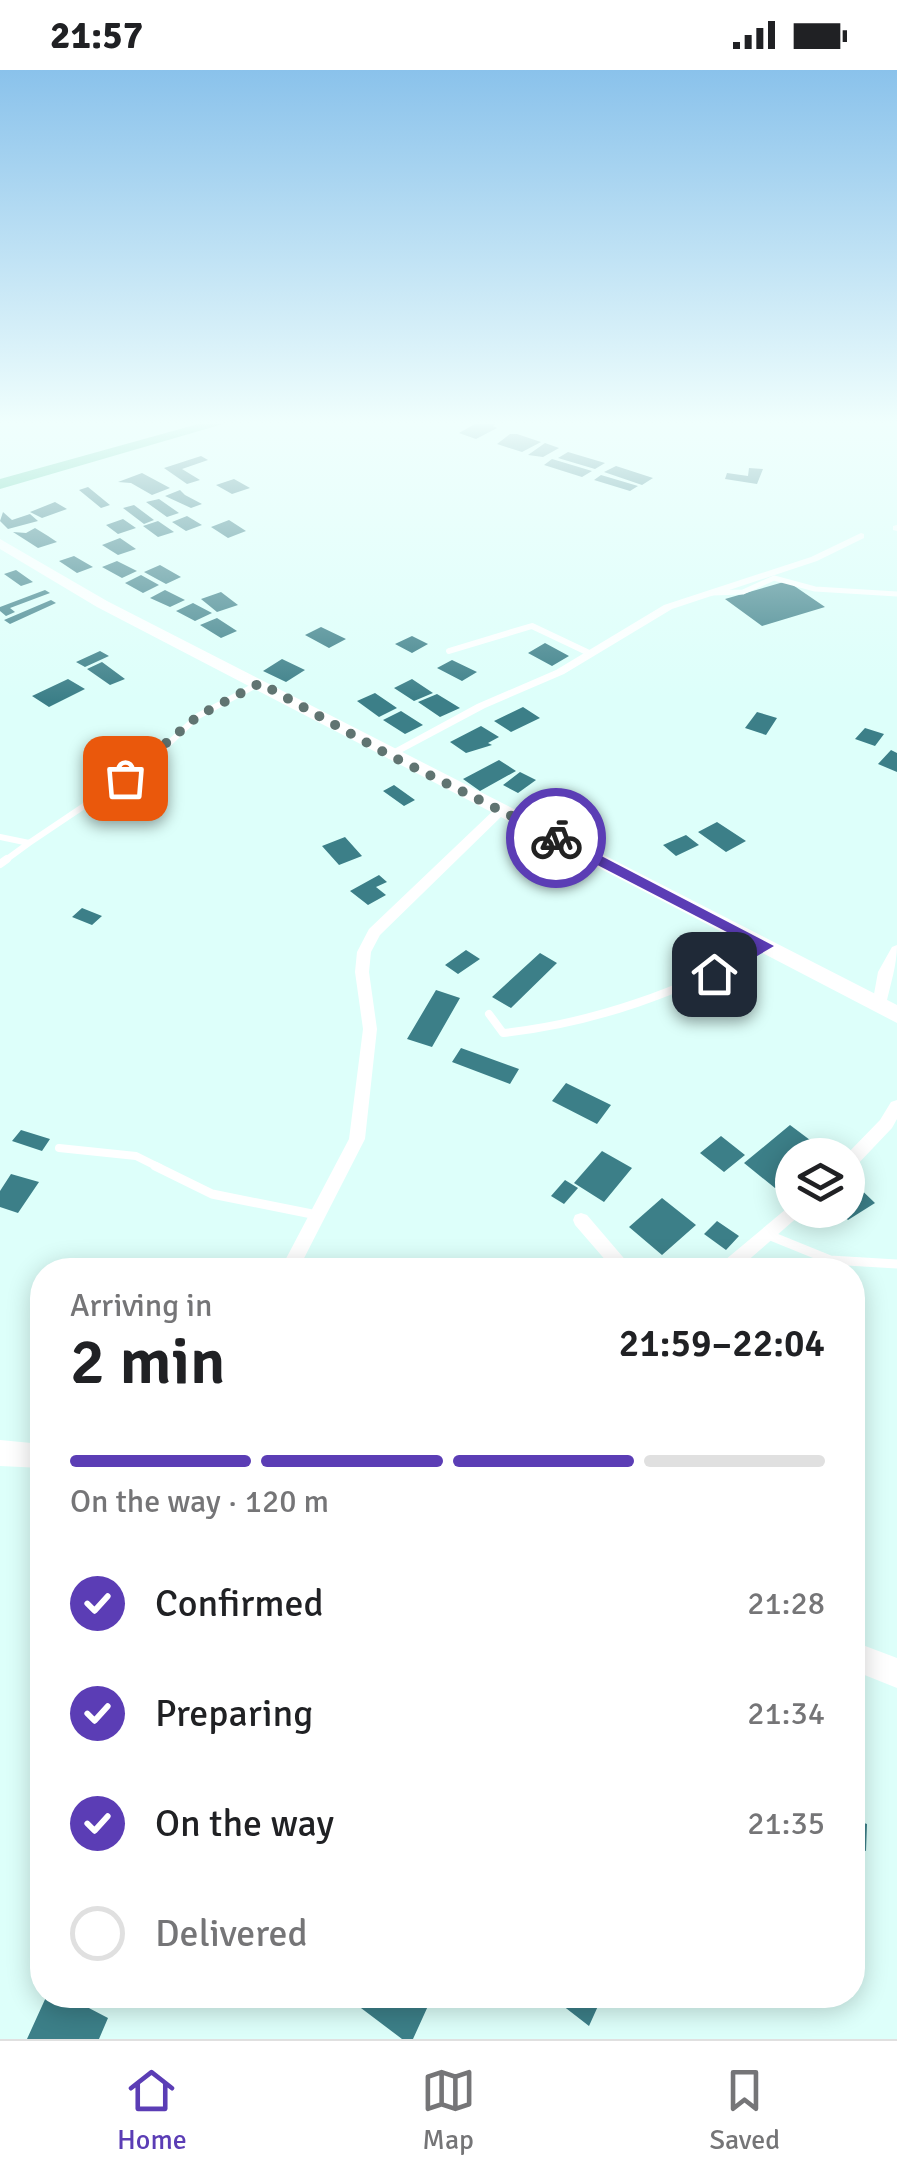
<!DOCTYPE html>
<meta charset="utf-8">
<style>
body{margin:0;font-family:Signika,sans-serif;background:#f6f6f6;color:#202124;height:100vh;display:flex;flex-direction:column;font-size:38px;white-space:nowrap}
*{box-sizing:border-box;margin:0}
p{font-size:32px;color:#757577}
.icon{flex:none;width:55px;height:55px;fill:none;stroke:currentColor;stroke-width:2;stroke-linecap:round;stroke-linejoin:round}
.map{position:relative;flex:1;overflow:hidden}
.sheet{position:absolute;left:30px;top:1188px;width:835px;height:750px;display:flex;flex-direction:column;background:#fff;border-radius:40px;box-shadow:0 5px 25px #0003}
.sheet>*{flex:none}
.controls{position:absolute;left:775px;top:1068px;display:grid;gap:20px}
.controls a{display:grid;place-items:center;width:90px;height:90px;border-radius:50%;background:#fff;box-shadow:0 5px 25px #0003;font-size:50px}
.pin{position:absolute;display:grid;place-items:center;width:85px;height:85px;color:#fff;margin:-42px;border-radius:20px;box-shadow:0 5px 15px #0006}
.courier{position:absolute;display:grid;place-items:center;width:100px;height:100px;margin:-50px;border:8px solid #5b3db5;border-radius:50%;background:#fff;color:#222;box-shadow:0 2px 12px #0007}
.summary em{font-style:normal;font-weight:600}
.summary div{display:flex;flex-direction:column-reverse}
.summary{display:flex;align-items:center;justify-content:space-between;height:170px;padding:0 40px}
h1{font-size:65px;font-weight:600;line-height:75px}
.bar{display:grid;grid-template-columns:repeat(4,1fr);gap:15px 10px;align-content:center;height:120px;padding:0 40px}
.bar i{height:12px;border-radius:8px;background:#e0e0e0}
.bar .current{background:#5b3db5}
.bar p{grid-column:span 4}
ol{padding:0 40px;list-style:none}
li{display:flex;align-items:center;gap:30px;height:110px}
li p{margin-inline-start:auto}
li .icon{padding:10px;border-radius:50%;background:#5b3db5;color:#fff;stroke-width:4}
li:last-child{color:#757577}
li i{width:55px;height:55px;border:5px solid #e0e0e0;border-radius:50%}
.status{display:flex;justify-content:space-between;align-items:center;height:70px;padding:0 50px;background:#fff;direction:ltr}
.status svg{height:28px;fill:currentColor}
.dock{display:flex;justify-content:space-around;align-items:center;height:140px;border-top:2px solid #e0e0e0;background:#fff;font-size:28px;color:#757577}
.dock a{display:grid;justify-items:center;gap:5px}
.dock .current{color:#5b3db5}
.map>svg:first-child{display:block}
</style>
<div class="status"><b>21:57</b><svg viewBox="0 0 49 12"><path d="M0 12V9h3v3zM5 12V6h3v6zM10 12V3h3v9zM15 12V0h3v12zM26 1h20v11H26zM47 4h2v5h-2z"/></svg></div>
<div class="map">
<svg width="897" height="1969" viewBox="0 0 897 1969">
<rect width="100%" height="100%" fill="#ddfffa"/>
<path fill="#3c7f88" d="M475,354H496L493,356L497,358L476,369L459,363Z
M510,364H517L541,372L522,382L497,374Z
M545,373L559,378L543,387L528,385Z
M568,382L605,393L595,399L558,388Z
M201,386L208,390L182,399L200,410L187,414L164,398Z
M552,389L592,401L582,407L544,395Z
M616,396L653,408L642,415L604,402Z
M749,398L763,399L757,414L725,409L727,403L748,406Z
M142,403L170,418L152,425L131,413L118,412Z
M601,405L638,416L630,421L594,410Z
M234,409L250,418L232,424L216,415Z
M88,417L110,435L101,438L79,420Z
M180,420L185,425L202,434L191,438L165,426Z
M159,429L179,443L167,447L146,432Z
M55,432L67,439L42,448L30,442Z
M134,435L154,450L144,454L123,438Z
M3,442L12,450L30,444L38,451L8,459L0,451Z
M187,446L202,455L186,461L172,452Z
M123,449L136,458L118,464L106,455Z
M229,450L246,461L228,468L211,457Z
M158,451L174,462L158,467L143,456Z
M35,458L48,466L57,472L38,478L13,462L26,463Z
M120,468L136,479L118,485L102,475Z
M74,486L93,497L77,503L59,491Z
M117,491L137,501L122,508L102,497Z
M160,495L181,507L166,514L144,502Z
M16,500L33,512L21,516L4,504Z
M141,505L159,515L143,523L125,513Z
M787,511L825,537L762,556L725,529Z
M45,520L50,523L10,538L15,542L6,546L0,541V537Z
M165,520L185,530L170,537L150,528Z
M221,522L238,535L217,542L201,529Z
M51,530L56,533L10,554L4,550Z
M193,533L212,543L195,551L176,541Z
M217,548L237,561L221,568L200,555Z
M321,557L346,569L329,578L305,565Z
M412,566L428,574L412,583L395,574Z
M545,573L569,586L552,596L528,583Z
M100,581L109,586L85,597L76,592Z
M282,589L305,600L286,612L263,601Z
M452,590L477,602L462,611L437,598Z
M102,592L125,609L110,615L87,599Z
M68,609L85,619L49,637L32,626Z
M412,609L433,623L414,631L394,618Z
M375,623L397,638L379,647L357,631Z
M437,624L460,638L440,647L418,632Z
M523,637L540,648L511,662L494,651Z
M401,641L423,655L405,664L383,650Z
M757,642L777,648L766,665L745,658Z
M481,656L499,667L488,673L492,675L466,683L450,672Z
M865,658L884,664L875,676L855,669Z
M891,680L897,683V702L878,694Z
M499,690L516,701L480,721L463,709Z
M520,702L536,710L518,723L503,715Z
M394,715L415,730L404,736L383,721Z
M717,752L746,771L726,782L698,762Z
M686,765L699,775L676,786L663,775Z
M345,767L362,786L339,795L322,776Z
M379,805L387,812L376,817L386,825L368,835L350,821Z
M82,838L102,846L92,855L72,847Z
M466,880L480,889L458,904L445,895Z
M540,883L557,893L511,938L492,927Z
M436,920L460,928L432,977L407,969Z
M461,978L519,999L510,1014L452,992Z
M566,1013L611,1035L597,1054L552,1031Z
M790,1055L822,1079L814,1085H792V1103L775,1118L744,1093Z
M21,1060L50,1069L42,1081L12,1071Z
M721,1066L745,1085L724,1102L700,1083Z
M602,1081L632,1098L604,1132L574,1113Z
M11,1104L39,1112L18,1143L0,1137V1121Z
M848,1107L875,1133L848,1150L837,1140H848Z
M565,1110L578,1118L564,1134L551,1126Z
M662,1128L696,1155L662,1185L629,1157Z
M717,1151L739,1166L726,1180L704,1164Z
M852,1749L867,1754L866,1781L852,1777Z
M47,1925H64L108,1948L99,1969H27Z
M362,1925H433L413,1969H402L357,1935Z
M549,1925H603L589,1956Z"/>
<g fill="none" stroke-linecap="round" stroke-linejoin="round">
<path stroke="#fff" stroke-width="5" d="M712,523L743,522L774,508L815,519L897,524"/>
<path stroke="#fff" stroke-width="6" d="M449,581L532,556L589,583
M0,767L29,773L148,693L198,646L260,613
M3,792L29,773"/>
<path stroke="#fff" stroke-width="8" d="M0,794L7,789
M489,944L503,963C597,953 680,921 763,878
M59,1078L136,1086L160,1098"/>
<path stroke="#fff" stroke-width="9" d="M155,1096L212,1124L317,1145
M766,1164L830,1190L897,1194"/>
<path fill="#fff" fill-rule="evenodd" d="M897,455V461L893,460V456Z
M861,463L864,464V468L817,491L672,539L564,604L485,638L393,687L389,689L383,685L477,634L556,600L664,535L811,487Z
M500,737L504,738V744L380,865L371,882L369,902L377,959L365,1069L298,1200H280L349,1069L363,959L355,902L357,882L369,859L496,738Z
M897,875C897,896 890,915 886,935L884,939H874L872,935L878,902L892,877Z
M897,1030V1049L892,1058L854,1098L848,1099V1085H846L880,1050L891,1032Z
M792,1134V1140H802L800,1145L737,1200H716L719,1195Z
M581,1143L587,1145L634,1200H614L575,1155L573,1150L575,1145Z"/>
<path fill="#fff" fill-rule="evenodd" d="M0,1370L42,1374V1398L0,1396Z
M852,1571L897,1588V1618L852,1600Z"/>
<path fill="#fff" fill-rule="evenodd" d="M0,469L107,531L897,935V953L97,537L0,479Z"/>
<path fill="#60cca8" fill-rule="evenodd" d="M198,354H223L0,419V409Z"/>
</g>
<linearGradient id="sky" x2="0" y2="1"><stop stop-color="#8ac2eb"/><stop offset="0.56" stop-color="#f0fffd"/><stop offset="1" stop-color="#f0fffd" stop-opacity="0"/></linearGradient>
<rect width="897" height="630" fill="url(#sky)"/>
<path fill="#5b3db5" d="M551,765H561L774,876L720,908H709V900L754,876L551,771Z"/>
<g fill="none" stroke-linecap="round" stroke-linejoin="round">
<path stroke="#607471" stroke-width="10" stroke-dasharray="0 18" d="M125,708L198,646L260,613L389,685L556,768"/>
</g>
</svg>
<div class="controls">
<a><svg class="icon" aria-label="layers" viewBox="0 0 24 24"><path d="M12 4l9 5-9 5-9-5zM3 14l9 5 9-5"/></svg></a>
</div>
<div class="pin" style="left:125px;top:708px;background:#ea580c"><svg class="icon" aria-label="bag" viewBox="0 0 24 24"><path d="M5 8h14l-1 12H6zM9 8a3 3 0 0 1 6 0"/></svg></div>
<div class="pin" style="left:714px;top:904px;background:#1f2937"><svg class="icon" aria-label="home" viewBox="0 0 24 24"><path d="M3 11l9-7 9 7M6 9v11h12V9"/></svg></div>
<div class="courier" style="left:556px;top:768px"><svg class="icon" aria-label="bike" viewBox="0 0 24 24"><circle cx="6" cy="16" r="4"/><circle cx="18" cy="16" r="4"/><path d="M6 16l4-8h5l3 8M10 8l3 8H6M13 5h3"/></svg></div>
<section class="sheet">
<div class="summary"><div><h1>2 min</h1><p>Arriving in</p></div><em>21:59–22:04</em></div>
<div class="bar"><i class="current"></i><i class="current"></i><i class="current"></i><i></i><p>On the way · 120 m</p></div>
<ol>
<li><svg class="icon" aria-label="check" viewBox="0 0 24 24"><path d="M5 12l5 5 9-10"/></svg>Confirmed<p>21:28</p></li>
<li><svg class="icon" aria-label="check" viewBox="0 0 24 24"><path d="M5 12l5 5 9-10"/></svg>Preparing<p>21:34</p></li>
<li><svg class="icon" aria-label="check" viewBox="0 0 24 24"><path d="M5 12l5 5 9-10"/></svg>On the way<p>21:35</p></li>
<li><i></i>Delivered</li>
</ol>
</section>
</div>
<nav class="dock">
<a class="current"><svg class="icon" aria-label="home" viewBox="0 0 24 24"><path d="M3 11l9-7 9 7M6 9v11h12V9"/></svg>Home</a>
<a><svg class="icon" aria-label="map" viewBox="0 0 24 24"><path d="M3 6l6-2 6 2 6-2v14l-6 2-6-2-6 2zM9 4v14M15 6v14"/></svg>Map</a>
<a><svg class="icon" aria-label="saved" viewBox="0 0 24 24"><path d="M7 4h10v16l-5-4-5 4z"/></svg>Saved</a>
</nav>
